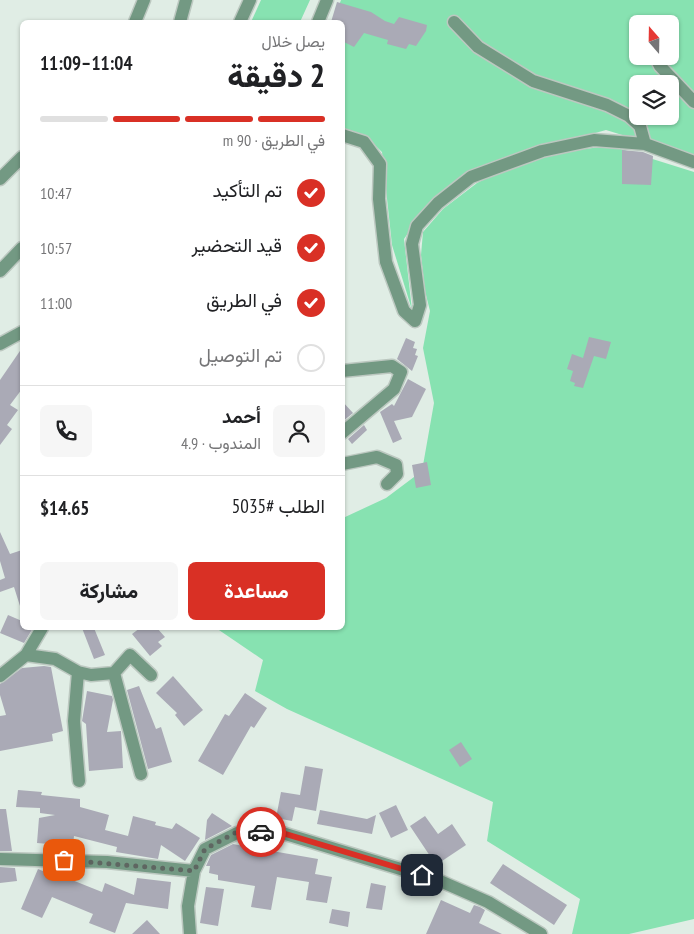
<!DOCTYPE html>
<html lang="ar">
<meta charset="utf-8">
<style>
body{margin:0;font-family:"PT Sans Narrow",Vazirmatn,sans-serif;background:#f6f6f6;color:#202124;direction:rtl;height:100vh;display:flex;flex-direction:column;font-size:19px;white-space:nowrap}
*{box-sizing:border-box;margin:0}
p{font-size:16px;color:#757577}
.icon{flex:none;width:28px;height:28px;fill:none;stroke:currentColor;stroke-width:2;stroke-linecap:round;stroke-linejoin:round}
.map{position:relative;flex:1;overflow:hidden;direction:ltr}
.sheet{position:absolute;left:20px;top:20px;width:325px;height:610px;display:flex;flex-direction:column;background:#fff;border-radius:8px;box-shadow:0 1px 4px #0004;direction:rtl}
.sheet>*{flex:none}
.needle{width:32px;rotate:340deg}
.tools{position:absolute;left:629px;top:15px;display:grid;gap:10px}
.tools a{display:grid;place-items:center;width:50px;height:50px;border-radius:8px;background:#fff;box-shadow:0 1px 4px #0004;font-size:25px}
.pin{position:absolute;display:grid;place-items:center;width:42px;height:42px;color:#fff;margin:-21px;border-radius:10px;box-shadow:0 2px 8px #0006}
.courier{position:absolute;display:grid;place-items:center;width:50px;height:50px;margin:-25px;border:4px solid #d93025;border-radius:50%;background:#fff;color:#222;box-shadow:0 1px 6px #0007}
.headline em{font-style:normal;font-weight:800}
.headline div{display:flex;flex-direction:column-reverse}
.headline{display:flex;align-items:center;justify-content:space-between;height:85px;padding:0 20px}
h1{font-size:32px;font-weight:800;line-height:38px}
.bar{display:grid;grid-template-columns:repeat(4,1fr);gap:8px 5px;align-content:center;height:60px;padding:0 20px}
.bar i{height:6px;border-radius:4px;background:#e0e0e0}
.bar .active{background:#d93025}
.bar p{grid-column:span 4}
.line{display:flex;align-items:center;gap:12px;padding:0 20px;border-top:1px solid #e0e0e0}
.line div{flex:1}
.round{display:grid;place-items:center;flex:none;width:52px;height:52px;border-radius:8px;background:#f6f6f6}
ol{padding:0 20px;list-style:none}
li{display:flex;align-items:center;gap:15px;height:55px}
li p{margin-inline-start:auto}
li .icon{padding:5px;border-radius:50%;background:#d93025;color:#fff;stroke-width:4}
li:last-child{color:#757577}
li i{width:28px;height:28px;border:2px solid #e0e0e0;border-radius:50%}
.cta{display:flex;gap:10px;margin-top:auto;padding:10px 20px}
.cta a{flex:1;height:58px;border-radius:8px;background:#d93025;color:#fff;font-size:20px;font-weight:800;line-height:58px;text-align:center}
.cta a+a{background:#f6f6f6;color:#202124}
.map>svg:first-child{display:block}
</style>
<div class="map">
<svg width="694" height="934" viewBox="0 0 694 934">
<rect width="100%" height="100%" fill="#e0ede5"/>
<path fill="#87e2b1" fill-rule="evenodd" d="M261,0H310L300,22H251Z
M341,0H694V157L606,130L508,157L461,177L427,205L404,239L412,310L392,245L382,152L364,135L343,130L342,22H333ZM638,24H670V56H638ZM638,84H670V116H638Z
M611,146L694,172V919L629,934H572L580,899L487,841L493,802L287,709L255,691L263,660L216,628H342L343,518L386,498L422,471L434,403L423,348L430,311L425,291L421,255L423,232L443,209L477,183L504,169L556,152Z"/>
<path fill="#aaaab6" d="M337,2L371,12L385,21L394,24L399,17L427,25L426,31L416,46L409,44L406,49L387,44L388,40L364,33L354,47L342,41V22H331Z
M622,150L643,152L653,156L651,185L622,184Z
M589,337L611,342L606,359L594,356L583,388L574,386L575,383L570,381L573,371L567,369L572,354L583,358Z
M406,338L415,342L413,348L417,349L415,355L418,356L412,371L397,359Z
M22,348V389L10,405L18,410L7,425L12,429L0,445V380Z
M408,379L426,389L412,417L394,421L402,439L393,443L380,412L392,404L394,406Z
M342,401L353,413L342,422Z
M364,425L367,430L352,444L348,439Z
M427,462L431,485L416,488L412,465Z
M0,532L10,554L22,550V605L20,606L14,587L0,592V580L5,578L0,561Z
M8,615L22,621V628H33L24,643L0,633Z
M82,628H94L105,655L94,659Z
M140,628H157L165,637L158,642L162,646L150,656L132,634Z
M44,666L51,667L63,731L52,734L53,741L0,751V716L6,715L0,695V684L22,668Z
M173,676L203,710L184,726L175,715L177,713L156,693Z
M139,686L156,729L161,727L172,762L148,769L127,690Z
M87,691L112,696L113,700L107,732L121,731L123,768L89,771L86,724L82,721Z
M245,693L267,708L254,728L251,726L223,775L198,761L225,714L229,716Z
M461,742L472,759L460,767L449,750Z
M305,766L323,769L316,811L295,807L292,821L276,818L281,792L300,795Z
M18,790L42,792L41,795L80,799V807L109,815L105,830L128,836L133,816L156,822L155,825L172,829L176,823L200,838L185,861L161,845L158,859L116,852L117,847L74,836L73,846L37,843L39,818L55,815L40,813V808L16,807Z
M396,805L408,830L391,838L379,813Z
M0,809H6L12,851H0Z
M320,810L367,819L376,815L372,834L317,824Z
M212,813L232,826L205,840L207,820Z
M425,816L438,834L452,824L466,845L436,865L410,826Z
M233,844L259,849V845L273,847L272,851L318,859L315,874L332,877L327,903L306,900L309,882L277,877L271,910L251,907L255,886L218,880V875L209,873L210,866H206L211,855Z
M503,864L567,905L554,925L490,883Z
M0,867L15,868L17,881L0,883Z
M38,869L66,881L67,878L102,892L105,883L134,895L137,878L171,882L168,909L126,903L115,933L89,923L93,914L52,897L42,918L21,909Z
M371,883L386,886L382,910L366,908Z
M206,887L224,889L218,926L200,923Z
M441,900L470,913L474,905L480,907L485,910L479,923L502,934H426Z
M332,909L350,912L348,927L329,923Z
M147,920L160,934H132Z"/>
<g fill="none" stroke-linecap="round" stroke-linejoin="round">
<g stroke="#bcc8c0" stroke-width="15">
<path id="minor" d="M135,22L144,0
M180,22L186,0
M240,22L250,0
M318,22L327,0
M454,22L478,47L533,81L607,105L629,116L640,126L645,144
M655,56L660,66L694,102
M342,135L364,142L380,164L379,199L386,262L404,311L415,321L420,305L412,244L417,226L438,203L471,177L542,151L594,140L645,144L694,162
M0,179L22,157
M0,271L22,248
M0,344L22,332
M342,371L392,366L401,372L394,389L342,433
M342,464L377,457L396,465L397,474L387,484
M26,655L55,659L78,672L91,675L114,673L130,655L151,675
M78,672L74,721L79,781
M114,673L141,774
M0,676L26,655L42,628
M0,859L107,862L194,871
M190,934L188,906L194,871L205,849L237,833L279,832L440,881L488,902L541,934"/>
</g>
<use href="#minor" stroke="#739983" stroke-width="12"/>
</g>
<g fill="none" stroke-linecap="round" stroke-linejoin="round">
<path stroke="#5e6661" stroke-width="5" stroke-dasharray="0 9" d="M64,860L194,871L205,849L237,832H261"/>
<path stroke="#d93025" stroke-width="6" d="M261,832H279L422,875"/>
</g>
</svg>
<div class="tools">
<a><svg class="needle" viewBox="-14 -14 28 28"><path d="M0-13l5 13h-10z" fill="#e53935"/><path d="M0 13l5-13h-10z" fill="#757577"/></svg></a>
<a><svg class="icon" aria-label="layers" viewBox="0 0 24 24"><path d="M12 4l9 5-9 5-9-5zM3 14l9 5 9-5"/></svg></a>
</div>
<div class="pin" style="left:64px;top:860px;background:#ea580c"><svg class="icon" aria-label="bag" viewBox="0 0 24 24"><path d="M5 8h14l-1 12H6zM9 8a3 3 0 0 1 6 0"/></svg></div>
<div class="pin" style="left:422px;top:875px;background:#1f2937"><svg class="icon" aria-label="home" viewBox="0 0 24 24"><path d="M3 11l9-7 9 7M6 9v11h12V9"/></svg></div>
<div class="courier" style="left:261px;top:832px"><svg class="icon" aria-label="car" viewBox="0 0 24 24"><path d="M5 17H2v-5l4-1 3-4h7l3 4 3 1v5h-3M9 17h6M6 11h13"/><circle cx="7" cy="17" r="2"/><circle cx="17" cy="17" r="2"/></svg></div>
<section class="sheet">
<div class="headline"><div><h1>2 دقيقة</h1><p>يصل خلال</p></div><em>11:04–11:09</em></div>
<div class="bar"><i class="active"></i><i class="active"></i><i class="active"></i><i></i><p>في الطريق · 90 m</p></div>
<ol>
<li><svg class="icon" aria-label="check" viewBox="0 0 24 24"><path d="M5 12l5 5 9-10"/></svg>تم التأكيد<p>10:47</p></li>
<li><svg class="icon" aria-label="check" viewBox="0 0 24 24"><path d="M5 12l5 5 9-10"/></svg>قيد التحضير<p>10:57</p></li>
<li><svg class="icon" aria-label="check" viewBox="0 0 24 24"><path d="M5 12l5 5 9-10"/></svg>في الطريق<p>11:00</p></li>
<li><i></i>تم التوصيل</li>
</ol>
<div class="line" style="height:90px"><a class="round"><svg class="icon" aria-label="person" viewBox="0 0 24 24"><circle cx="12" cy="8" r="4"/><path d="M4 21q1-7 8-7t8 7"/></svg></a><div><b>أحمد</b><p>المندوب · 4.9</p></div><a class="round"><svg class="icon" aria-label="phone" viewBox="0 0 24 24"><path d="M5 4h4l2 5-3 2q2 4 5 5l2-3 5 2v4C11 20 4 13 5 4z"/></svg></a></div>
<div class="line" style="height:65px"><div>الطلب #5035</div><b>$14.65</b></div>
<div class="cta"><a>مساعدة</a><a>مشاركة</a></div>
</section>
</div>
